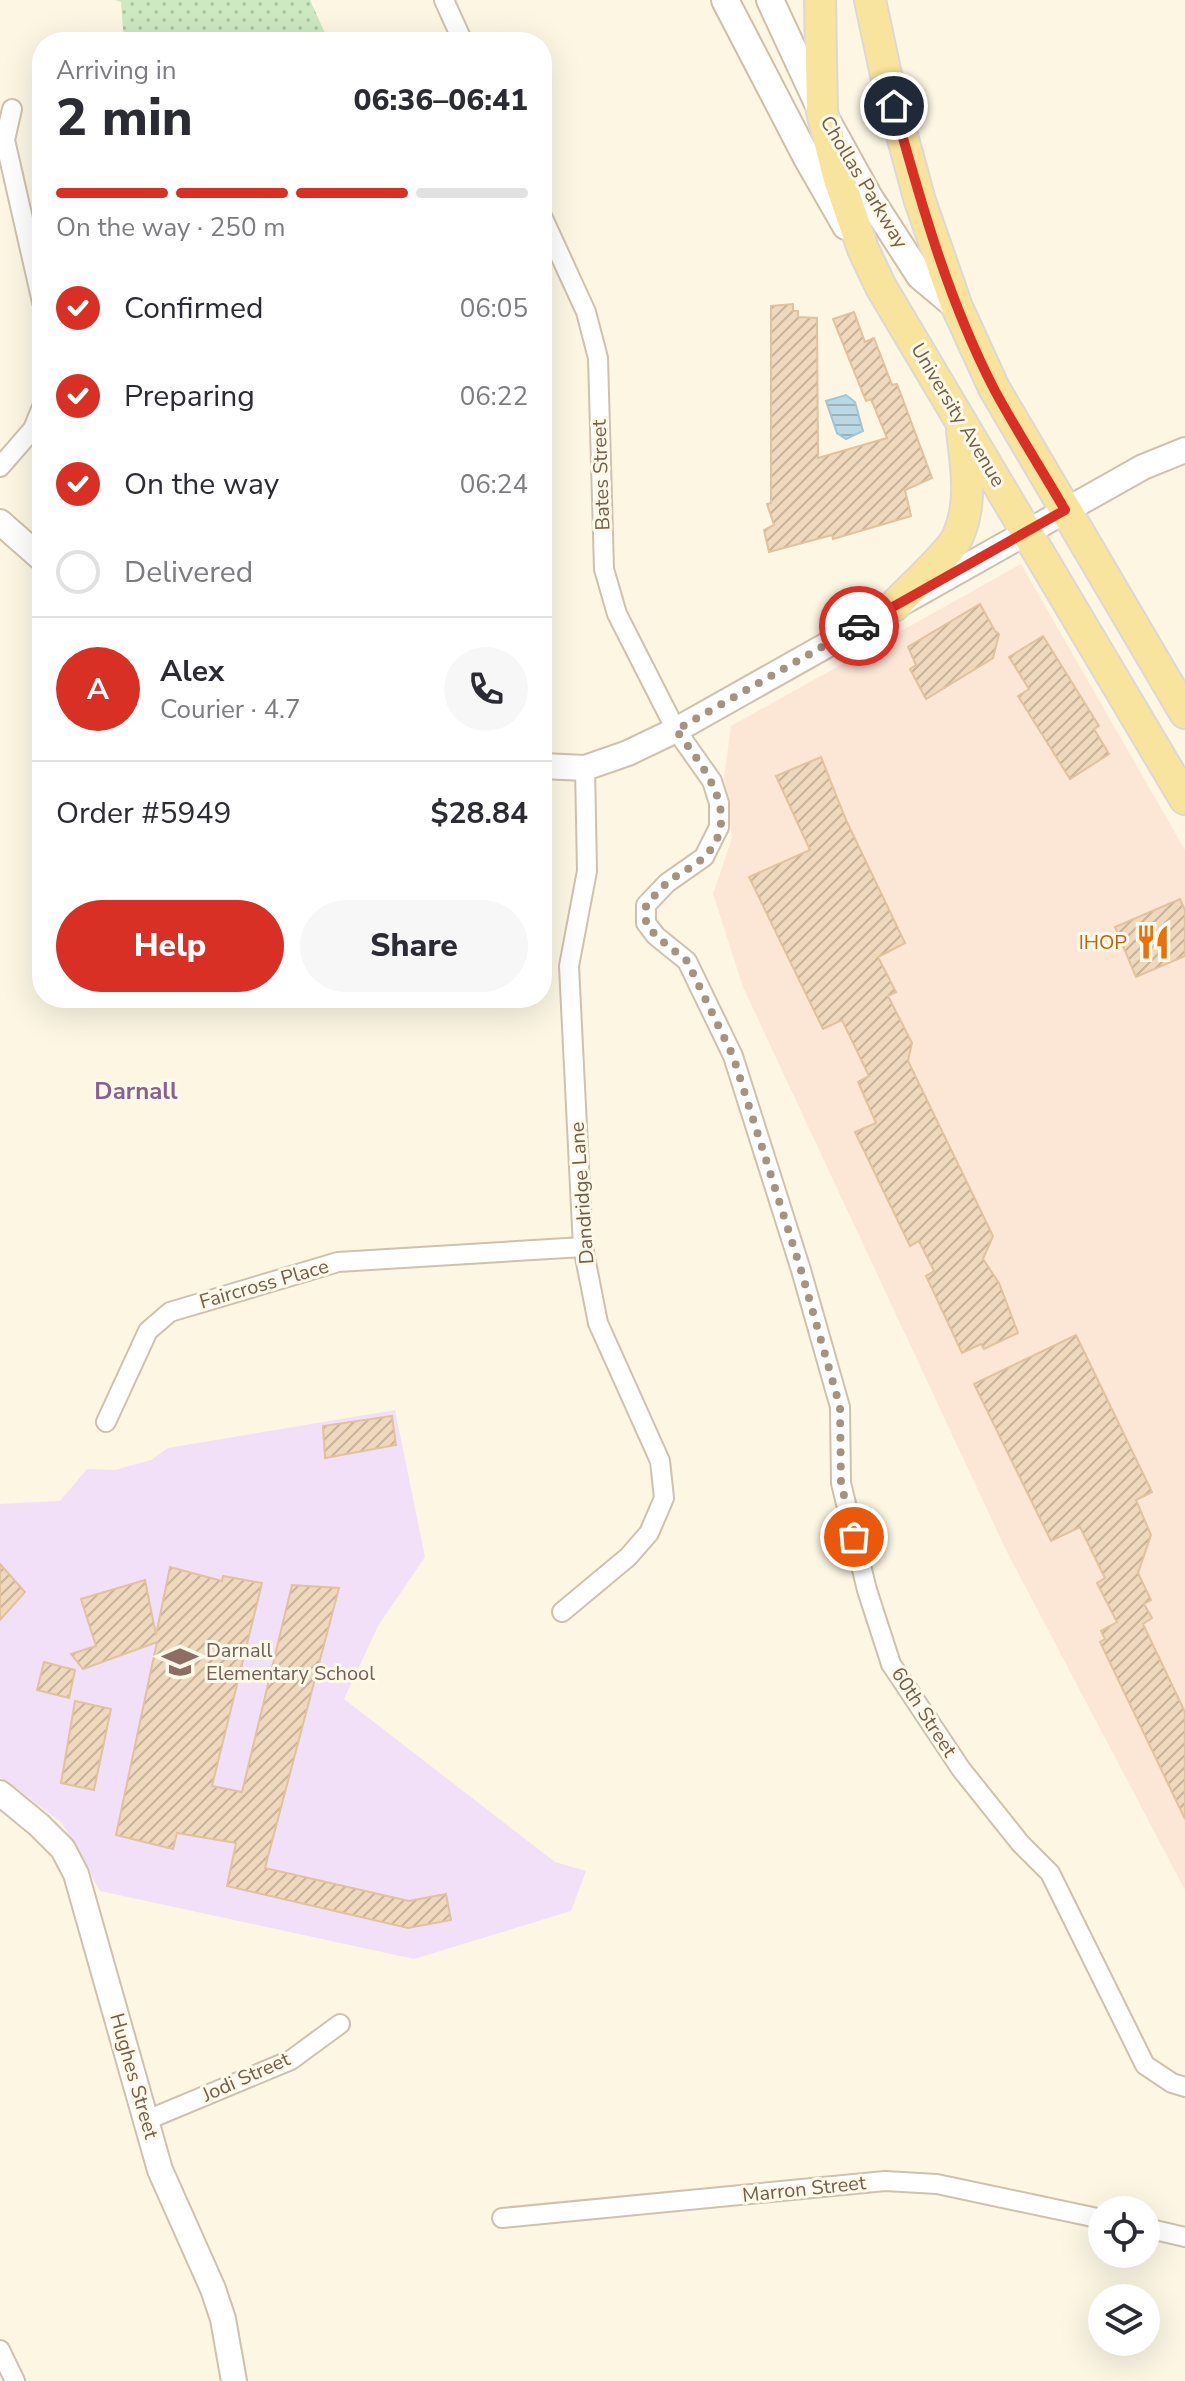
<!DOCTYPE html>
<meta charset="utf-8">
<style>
body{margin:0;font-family:"Nunito Sans",sans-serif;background:#f7f7f7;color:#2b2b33;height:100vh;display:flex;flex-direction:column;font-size:30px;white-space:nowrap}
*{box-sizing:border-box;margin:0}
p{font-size:26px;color:#7c7c81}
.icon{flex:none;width:44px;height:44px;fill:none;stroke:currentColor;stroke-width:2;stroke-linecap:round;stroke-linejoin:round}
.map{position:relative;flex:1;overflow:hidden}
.sheet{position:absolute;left:32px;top:32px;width:520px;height:976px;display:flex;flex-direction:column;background:#fff;border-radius:32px;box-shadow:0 8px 32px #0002}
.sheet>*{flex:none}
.buttons{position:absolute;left:1088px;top:2196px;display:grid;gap:16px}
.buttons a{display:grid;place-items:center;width:72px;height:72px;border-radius:50%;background:#fff;box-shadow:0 8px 32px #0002;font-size:40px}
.pin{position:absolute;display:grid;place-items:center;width:68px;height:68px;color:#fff;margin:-34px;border:4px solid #fff;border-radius:50%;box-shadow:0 2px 8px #0007}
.courier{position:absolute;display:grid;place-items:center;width:80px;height:80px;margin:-40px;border:6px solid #d93025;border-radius:50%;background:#fff;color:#222;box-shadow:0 2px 10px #0007}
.overview em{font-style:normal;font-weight:800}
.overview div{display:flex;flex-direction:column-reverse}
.overview{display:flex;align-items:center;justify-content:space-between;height:136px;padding:0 24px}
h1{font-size:52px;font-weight:800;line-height:60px}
.bar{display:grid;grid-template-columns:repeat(4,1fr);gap:12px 8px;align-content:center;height:96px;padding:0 24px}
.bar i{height:10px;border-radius:6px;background:#e1e1e2}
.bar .current{background:#d93025}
.bar p{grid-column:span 4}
.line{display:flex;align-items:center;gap:20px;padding:0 24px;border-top:2px solid #e1e1e2}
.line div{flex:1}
.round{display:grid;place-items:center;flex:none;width:84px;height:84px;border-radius:42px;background:#f7f7f7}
ol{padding:0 24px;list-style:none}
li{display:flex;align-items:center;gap:24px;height:88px}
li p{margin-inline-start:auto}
li .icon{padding:8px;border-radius:50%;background:#d93025;color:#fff;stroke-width:4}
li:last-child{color:#7c7c81}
li i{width:44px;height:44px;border:4px solid #e1e1e2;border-radius:50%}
.button{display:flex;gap:16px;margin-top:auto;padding:16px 24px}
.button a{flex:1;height:92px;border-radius:48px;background:#d93025;color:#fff;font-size:32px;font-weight:800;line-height:92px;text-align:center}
.button a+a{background:#f7f7f7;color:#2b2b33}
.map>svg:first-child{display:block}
</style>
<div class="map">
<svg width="1185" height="2381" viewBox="0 0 1185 2381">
<defs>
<pattern id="grass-dots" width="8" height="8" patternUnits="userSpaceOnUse" patternTransform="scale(2)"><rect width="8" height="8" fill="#cce9c2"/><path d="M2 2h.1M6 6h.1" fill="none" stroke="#aac0a0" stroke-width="1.8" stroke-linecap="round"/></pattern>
<pattern id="water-rules" width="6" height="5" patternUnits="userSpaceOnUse" patternTransform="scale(2)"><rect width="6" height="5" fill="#b9d8e4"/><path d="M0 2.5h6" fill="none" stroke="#9bb2bb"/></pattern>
<pattern id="building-hatch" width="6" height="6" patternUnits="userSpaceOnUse" patternTransform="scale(2)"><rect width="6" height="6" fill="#f0d8bc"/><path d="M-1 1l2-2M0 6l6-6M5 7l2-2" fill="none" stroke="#c7b29b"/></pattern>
</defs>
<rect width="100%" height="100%" fill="#fcf6e3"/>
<path fill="#fce7d7" d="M1021,564L1185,850V1890L1006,1550L743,987L713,894L732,838L724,778L731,726Z"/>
<path fill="#f2e0f8" d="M395,1410L425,1557L378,1626L344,1699L555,1862L586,1871L571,1911L414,1959L100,1891L62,1823L0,1777V1504L60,1501L87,1469L115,1470L151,1460L168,1448Z"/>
<path fill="url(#grass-dots)" d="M115,0H310L329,42H124L121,2Z"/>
<path fill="url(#water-rules)" stroke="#9fc6d6" stroke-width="2" d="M846,395L855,402L863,431L846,439L837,433L826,401Z"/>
<path fill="url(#building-hatch)" stroke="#e2c19d" stroke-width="2" d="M793,304V311H798V317L817,318L818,458L887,438L871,399L866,401L833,319L854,312L865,342L874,338L892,385L897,384L932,478L905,490L911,516L833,539L832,535L769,552L764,530L774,525L767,504L771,503V306Z
M980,604L995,631L999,634L993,658L926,699L910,669L916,665L908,647Z
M1043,636L1099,726L1094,729L1109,754L1070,779L1018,696L1029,689L1009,657Z
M821,757L846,820L905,943L878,957L896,992L888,996L912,1043L908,1061L993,1236L983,1259L999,1283L1018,1333L984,1349L981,1344L962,1353L926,1276L934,1271L919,1241L910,1246L855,1132L876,1123L858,1082L869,1076L842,1020L823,1029L749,877L810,850L776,776Z
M1180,899L1185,910V956L1136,977L1115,927Z
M1076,1335L1152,1492L1136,1500L1151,1535L1138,1573L1151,1600L1144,1604L1152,1618L1143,1624L1185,1712V1819L1100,1642L1105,1639L1101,1631L1117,1622L1097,1583L1105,1578L1080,1527L1051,1541L974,1384Z
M392,1416L396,1445L325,1458L323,1426Z
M0,1564L25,1592L0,1620Z
M170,1567L222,1581L223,1576L262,1583L212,1786L242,1792L292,1585L339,1588L265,1868L409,1901L446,1894L451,1920L408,1928L227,1886L236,1843L177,1833L173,1849L116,1835L157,1642L83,1669L71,1654L96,1646L81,1599L145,1580L156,1635Z
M44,1662L75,1670L69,1698L37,1690Z
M75,1701L111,1709L94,1790L61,1783Z"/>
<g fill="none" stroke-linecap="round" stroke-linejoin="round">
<g stroke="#cfc1ad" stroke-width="22">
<path id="minor" d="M444,0L463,42
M12,109L5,140L42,302
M542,216L586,312L598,358L604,569L617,614L676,730L712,781L719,803V827L704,857L667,883L646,905V923L656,936L687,961L733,1056L801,1270L840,1407L841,1483L867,1590L891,1664L961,1769L1020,1843L1050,1873L1145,2065L1172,2083L1185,2087
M0,467L33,429L42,407
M106,1422L148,1331L170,1312L338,1262L583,1247
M562,1612L628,1557L649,1533L664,1498L660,1461L598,1323L583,1247L569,966L587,871L585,768
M147,2120L291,2060L340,2024
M502,2218L885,2181L937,2184L1102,2219
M1146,2228L1185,2237
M0,2350L15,2381"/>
</g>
<g stroke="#cfc1ad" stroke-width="28">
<path id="tertiary" d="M0,522L42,559
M542,766L585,768L628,753L676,730L1143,467L1185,450
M0,1793L39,1825L63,1849L76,1874L160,2170L213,2289L223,2319L234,2381"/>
</g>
<g stroke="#d0bfa8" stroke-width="30">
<path id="secondary" d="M725,0L807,158L846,226
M770,0L822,112L869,197L920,276L957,307"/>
</g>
<g stroke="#ddd8d4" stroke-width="34">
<path id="primary" d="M820,0L822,112L839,179L863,249L881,287L1185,799
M870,0L888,84L920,201L957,307L994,388L1185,713
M894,606C908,591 951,552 958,536C973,502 966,466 962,431"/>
</g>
<use href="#minor" stroke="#fff" stroke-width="18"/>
<use href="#tertiary" stroke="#fff" stroke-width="24"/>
<use href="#secondary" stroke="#fff" stroke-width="26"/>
<use href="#primary" stroke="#f9e49d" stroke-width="30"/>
</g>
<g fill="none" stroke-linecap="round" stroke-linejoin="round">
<path stroke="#a39380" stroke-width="8" stroke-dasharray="0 14.4" d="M854,1537L841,1483L840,1407L801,1270L733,1056L687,961L656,936L646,923V905C653,898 660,889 668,882C679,873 694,867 704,857C746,816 701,764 676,730L859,626"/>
<path stroke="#d93025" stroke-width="10" d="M859,626L1065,510C1042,470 1016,430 994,389C948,300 921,203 894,106"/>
</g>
<defs>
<g id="restaurant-bare" transform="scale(2.76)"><path d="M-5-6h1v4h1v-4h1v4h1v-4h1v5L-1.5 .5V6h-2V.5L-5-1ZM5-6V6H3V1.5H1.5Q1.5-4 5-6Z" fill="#e8710a" stroke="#fff9e9" stroke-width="2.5" paint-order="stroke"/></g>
<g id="school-bare" transform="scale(2.76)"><path d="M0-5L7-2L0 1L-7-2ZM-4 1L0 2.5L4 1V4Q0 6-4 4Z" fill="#8d6e63" stroke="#fff9e9" stroke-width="2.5" paint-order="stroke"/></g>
</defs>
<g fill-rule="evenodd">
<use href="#restaurant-bare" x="1153" y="942"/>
<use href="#school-bare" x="180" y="1662"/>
</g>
<g text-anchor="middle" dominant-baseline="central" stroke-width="6" stroke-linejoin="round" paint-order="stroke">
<g font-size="20" fill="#735e4a" stroke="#fff9e9">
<text transform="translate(864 182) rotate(59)">Chollas Parkway</text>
<text transform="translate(958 415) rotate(59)">University Avenue</text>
<text transform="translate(601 475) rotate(-92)">Bates Street</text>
<text transform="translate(582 1193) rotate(-94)">Dandridge Lane</text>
<text transform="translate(264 1284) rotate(-16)">Faircross Place</text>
<text transform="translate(924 1712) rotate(57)">60th Street</text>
<text transform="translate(134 2076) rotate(74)">Hughes Street</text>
<text transform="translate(246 2077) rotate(-24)">Jodi Street</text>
<text transform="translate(804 2189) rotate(-6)">Marron Street</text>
</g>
<g font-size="20" fill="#c56008" stroke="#fff9e9" text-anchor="end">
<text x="1127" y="942">IHOP</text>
</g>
<g font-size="20" fill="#785e54" stroke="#fff9e9" text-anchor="start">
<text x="206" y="1650">Darnall<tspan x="206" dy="23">Elementary School</tspan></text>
</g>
<g font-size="24" font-weight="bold" fill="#87628f" stroke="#fff9e9">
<text x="136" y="1091">Darnall</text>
</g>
</g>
</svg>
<div class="buttons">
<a><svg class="icon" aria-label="locate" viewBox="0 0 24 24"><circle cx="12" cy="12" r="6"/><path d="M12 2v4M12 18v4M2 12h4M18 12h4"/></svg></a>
<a><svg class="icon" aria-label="layers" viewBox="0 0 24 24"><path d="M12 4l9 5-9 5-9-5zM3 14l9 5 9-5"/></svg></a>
</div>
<div class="pin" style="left:854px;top:1537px;background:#ea580c"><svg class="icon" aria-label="bag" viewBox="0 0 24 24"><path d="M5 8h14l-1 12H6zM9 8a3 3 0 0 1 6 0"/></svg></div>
<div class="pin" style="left:894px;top:106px;background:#1f2937"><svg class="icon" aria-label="home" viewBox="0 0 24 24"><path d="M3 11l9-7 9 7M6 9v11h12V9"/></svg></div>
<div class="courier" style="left:859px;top:626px"><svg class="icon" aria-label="car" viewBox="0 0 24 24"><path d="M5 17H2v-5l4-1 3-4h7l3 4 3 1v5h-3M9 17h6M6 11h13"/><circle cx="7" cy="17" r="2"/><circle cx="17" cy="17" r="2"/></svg></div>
<section class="sheet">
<div class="overview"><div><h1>2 min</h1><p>Arriving in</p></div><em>06:36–06:41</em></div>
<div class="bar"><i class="current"></i><i class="current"></i><i class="current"></i><i></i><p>On the way · 250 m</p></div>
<ol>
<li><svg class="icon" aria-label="check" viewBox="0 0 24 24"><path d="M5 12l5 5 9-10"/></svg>Confirmed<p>06:05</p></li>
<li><svg class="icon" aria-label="check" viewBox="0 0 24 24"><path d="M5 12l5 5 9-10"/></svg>Preparing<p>06:22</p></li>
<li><svg class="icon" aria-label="check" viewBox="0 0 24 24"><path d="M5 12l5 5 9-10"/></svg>On the way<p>06:24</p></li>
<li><i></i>Delivered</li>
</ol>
<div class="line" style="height:144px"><b class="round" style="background:#d93025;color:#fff">A</b><div><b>Alex</b><p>Courier · 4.7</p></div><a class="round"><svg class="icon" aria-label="phone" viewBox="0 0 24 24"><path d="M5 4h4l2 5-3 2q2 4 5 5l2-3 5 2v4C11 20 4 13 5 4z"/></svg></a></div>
<div class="line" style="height:104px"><div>Order #5949</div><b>$28.84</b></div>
<div class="button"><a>Help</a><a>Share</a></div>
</section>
</div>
